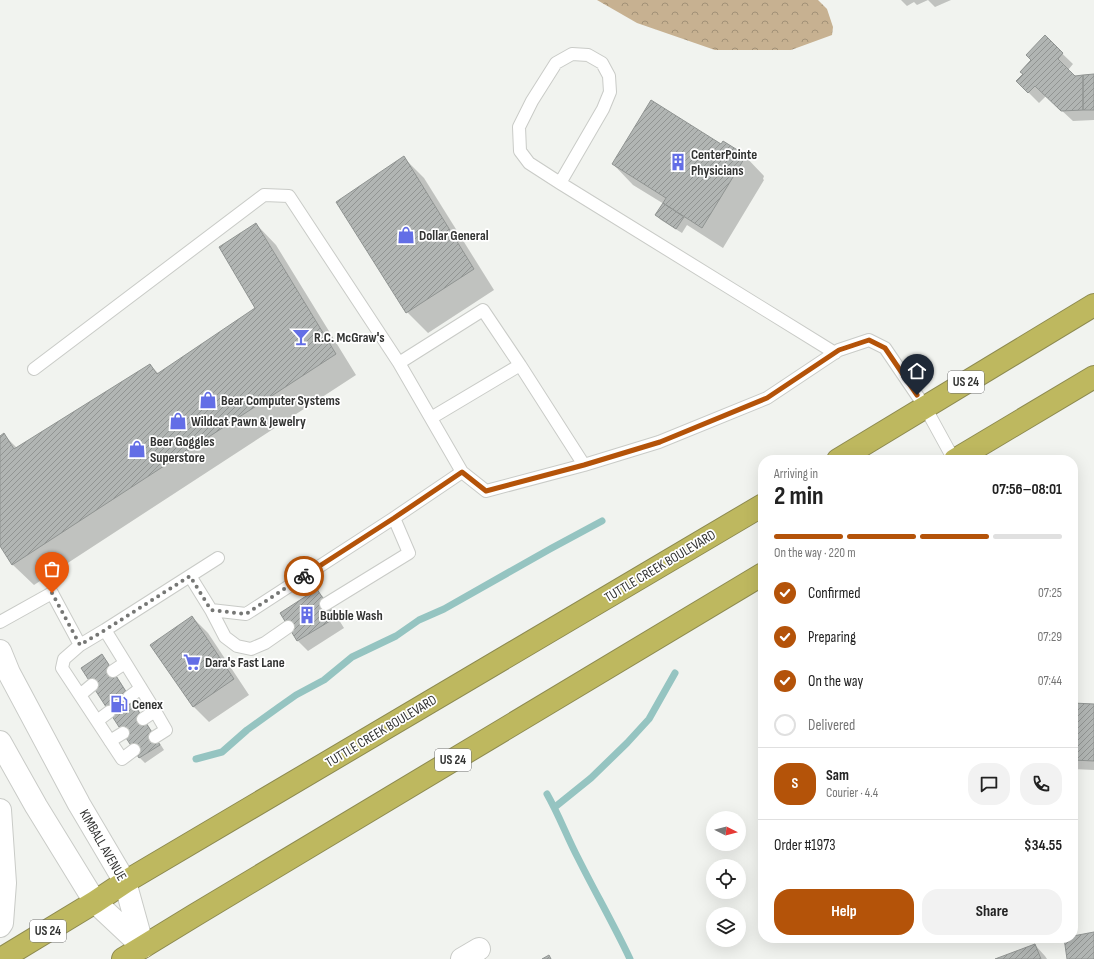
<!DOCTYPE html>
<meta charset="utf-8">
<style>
body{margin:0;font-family:"Sofia Sans Condensed",sans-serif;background:#f2f2f2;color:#222;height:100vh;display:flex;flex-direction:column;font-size:15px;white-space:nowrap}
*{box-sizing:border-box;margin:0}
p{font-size:13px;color:#767676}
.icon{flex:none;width:22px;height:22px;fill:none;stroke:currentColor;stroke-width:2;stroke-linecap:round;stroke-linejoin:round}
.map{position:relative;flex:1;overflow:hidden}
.panel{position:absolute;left:758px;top:455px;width:320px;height:488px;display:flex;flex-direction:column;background:#fff;border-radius:16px;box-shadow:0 4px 16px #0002}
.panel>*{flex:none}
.needle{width:26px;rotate:96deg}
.controls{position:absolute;left:706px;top:811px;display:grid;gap:8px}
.controls a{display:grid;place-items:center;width:40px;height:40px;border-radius:50%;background:#fff;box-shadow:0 4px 16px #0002;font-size:20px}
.pin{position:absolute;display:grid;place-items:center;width:34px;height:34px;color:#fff;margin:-41px -17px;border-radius:50% 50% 50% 0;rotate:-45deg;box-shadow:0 0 4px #0007}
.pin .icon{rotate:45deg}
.courier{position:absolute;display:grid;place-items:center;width:40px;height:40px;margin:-20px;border:3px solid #b45309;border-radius:50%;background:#fff;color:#222;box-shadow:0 1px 5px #0007}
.head em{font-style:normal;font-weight:700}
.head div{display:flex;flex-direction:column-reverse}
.head{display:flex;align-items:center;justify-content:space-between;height:68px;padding:0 16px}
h1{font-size:26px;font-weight:700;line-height:30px}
.bar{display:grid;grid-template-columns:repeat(4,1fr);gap:6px 4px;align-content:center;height:48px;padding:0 16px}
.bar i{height:5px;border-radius:3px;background:#e0e0e0}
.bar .on{background:#b45309}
.bar p{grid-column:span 4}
.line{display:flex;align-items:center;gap:10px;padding:0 16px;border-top:1px solid #e0e0e0}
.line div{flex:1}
.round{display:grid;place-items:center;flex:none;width:42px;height:42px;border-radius:16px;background:#f2f2f2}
ol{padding:0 16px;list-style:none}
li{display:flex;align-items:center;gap:12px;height:44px}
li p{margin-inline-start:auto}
li .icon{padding:4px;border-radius:50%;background:#b45309;color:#fff;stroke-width:4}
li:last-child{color:#767676}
li i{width:22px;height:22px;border:2px solid #e0e0e0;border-radius:50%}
.button{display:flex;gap:8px;margin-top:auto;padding:8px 16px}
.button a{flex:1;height:46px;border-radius:16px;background:#b45309;color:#fff;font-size:16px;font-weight:700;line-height:46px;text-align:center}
.button a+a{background:#f2f2f2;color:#222}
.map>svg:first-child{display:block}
</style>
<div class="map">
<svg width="1094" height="959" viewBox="0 0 1094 959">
<defs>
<pattern id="forest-crowns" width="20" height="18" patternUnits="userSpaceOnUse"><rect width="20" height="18" fill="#c7b191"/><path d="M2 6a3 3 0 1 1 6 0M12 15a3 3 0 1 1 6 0" fill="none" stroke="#a29177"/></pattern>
<pattern id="building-hatch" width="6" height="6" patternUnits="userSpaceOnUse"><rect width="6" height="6" fill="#b1b5b3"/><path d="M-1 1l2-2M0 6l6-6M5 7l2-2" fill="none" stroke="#919492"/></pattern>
</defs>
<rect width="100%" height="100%" fill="#f1f3ef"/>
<path fill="url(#forest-crowns)" d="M597,0H818L827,9L833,27L832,35L791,50H715L637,23Z"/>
<path fill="#0003" d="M901,0H951L935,7L928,0L917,5L914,2L907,6Z
M1045,37L1073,64L1068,70L1075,77L1094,76V120L1073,121L1046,96L1039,103L1017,81L1024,74L1033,60Z
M724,142L744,155L764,176L763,179L764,180L723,248L687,225L682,233L661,220L656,215L664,204L633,185L613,164L722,145Z
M404,158L424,178L494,290L428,333L407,312Z
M256,224L276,245L356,375L34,585L13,565L0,545V437L4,435L17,448L150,365L159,374L257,309Z
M317,590L327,601L344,628L308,651L298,641L281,613Z
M192,617L208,633L249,695L209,722L193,706Z
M102,656L107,661L164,750L145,763L140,758L82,668Z
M1073,704L1094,705V770L1073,769Z
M1035,945L1045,956L1047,959H998Z"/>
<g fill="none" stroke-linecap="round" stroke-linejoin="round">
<path stroke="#95c4c1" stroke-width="7" d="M196,759L222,752L247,730L279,707L296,695L324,680L352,657L396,636L419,620L444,609L550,549L602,521
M547,794C559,815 567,837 578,858C595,892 614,925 630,959
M555,807L591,778L627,743L649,719L675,673"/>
</g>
<path fill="url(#building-hatch)" stroke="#909492" d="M1045,35L1063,53L1058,59L1075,76L1083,75V110L1061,111L1035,86L1028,93L1016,81L1023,74L1020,72L1031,60L1026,55Z
M1094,74V110H1083V75Z
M651,100L721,144L723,141L744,154L742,158L744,159L702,228L663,203L666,198L612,164Z
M404,156L474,269L406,313L336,202Z
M663,203L684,217L676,229L655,215Z
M256,223L336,354L12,565L0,546V436L4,433L14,449L150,364L157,374L255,308L219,247Z
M317,589L335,618L297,641L280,613Z
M192,616L234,679L193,707L150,645Z
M102,654L160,745L139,758L81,668Z
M1073,703L1094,704V761L1073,760Z
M1094,932V959H1067L1064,938H1073V936Z
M1035,944L1041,959H995Z
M549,955L551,959H542Z"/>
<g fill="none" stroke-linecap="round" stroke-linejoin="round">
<g stroke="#c9cbc7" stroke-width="14">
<path id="lane" d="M560,183L603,109L610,92L609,76L602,63L588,55L572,54L556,63L532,101L519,127L520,151L529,163L560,183L835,353
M399,363L483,310L520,365
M34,369L264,195L289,196L399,363L462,472L486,491L584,465L659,442L767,398L839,350L869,340L885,348L925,407L954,460
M431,418L520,365L584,465
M190,576L211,610L246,614L394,518L462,472
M326,604L409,553L394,518
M211,610L225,637L237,646L251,649L265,643L288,627
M0,622L52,593L80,645L105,630L218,558
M105,630L155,711L166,730L155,737
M80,645L64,659L62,668L122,759L134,750
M113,671L125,663
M80,695L92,685
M129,697L141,688
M143,719L155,711
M97,721L109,712
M110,741L123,733"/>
</g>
<g stroke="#c9cbc7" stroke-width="24">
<path id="street" d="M462,959L479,949"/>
</g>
<g stroke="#c9cbc7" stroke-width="24">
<path id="secondary" d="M0,651L9,673L79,804L125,882L143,947
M0,742L36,806L95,902L143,947
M0,810L5,883L2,923L0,926"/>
</g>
<g stroke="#8d8a50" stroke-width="24">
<path id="highway" d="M838,460L1094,305
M955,460L1094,377
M1,959L95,902L125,882L763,505
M123,959L195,915L763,574"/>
</g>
<use href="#lane" stroke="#fff" stroke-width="12"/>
<use href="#street" stroke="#fff" stroke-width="22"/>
<use href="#secondary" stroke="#fff" stroke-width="22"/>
<use href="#highway" stroke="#beb85f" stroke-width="22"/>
</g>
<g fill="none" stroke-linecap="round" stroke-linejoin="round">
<path stroke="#767775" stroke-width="4" stroke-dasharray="0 7.2" d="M52,593L80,645L105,630L190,576L211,610L246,614L304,576"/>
<path stroke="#b45309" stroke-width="5" d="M304,576L394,518L462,472L486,491L584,465L660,442L767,398L839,350L869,340L885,348L917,395"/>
</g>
<defs>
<g id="building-bare" transform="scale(1.38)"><path d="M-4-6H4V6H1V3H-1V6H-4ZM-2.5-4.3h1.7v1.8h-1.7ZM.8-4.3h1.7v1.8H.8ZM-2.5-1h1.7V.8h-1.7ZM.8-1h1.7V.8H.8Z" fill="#636ee6" stroke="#fff" stroke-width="2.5" paint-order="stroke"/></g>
<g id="shop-bare" transform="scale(1.38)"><path d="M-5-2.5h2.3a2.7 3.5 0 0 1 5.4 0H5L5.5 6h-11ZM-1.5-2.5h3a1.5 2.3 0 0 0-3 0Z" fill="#636ee6" stroke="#fff" stroke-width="2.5" paint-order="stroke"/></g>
<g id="bar-bare" transform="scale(1.38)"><path d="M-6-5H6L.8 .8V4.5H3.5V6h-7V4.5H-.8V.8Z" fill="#636ee6" stroke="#fff" stroke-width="2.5" paint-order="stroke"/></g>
<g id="supermarket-bare" transform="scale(1.38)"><path d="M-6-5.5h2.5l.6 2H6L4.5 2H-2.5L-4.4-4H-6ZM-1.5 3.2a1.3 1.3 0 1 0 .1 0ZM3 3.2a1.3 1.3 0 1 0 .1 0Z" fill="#636ee6" stroke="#fff" stroke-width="2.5" paint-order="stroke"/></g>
<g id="fuel-bare" transform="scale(1.38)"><path d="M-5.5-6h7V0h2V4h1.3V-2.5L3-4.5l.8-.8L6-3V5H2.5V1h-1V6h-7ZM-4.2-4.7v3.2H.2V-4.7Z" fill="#636ee6" stroke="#fff" stroke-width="2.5" paint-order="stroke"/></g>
</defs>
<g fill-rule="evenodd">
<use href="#building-bare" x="678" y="162"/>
<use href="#shop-bare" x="406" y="235"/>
<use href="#bar-bare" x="301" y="337"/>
<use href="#shop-bare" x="208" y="400"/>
<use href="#shop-bare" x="178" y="421"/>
<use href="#shop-bare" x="137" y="449"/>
<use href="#building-bare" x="307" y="615"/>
<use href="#supermarket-bare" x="192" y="662"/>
<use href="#fuel-bare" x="119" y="704"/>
</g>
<g text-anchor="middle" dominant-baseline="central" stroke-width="3.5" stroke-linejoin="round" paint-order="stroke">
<g fill="#fff" stroke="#707170" stroke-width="1">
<rect x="948" y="371" width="36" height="22" rx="3"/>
<rect x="435" y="749" width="36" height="22" rx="3"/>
<rect x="30" y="920" width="36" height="22" rx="3"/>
</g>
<g font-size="13" font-weight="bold" fill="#333433">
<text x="966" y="382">US 24</text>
<text x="453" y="760">US 24</text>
<text x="48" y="931">US 24</text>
</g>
<g font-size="14" font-weight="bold" fill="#333433" stroke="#fff" text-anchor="start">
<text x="691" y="154">CenterPointe<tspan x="691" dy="16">Physicians</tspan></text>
<text x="419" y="235">Dollar General</text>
<text x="314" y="337">R.C. McGraw's</text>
<text x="221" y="400">Bear Computer Systems</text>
<text x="191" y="421">Wildcat Pawn &amp; Jewelry</text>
<text x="150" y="441">Beer Goggles<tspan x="150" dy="16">Superstore</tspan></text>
<text x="320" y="615">Bubble Wash</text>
<text x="205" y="662">Dara's Fast Lane</text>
<text x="132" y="704">Cenex</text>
</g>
<g font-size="14" fill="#333433" stroke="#fff">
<text transform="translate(660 566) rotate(-31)">TUTTLE CREEK BOULEVARD</text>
<text transform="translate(381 731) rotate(-31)">TUTTLE CREEK BOULEVARD</text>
<text transform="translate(103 845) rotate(60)">KIMBALL AVENUE</text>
</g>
</g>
</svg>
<div class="controls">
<a><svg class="needle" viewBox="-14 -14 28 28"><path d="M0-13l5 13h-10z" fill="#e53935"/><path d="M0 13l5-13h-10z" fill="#767676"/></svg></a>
<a><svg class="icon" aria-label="locate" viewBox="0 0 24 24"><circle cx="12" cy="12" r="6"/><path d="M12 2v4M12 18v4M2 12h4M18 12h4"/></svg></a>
<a><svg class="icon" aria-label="layers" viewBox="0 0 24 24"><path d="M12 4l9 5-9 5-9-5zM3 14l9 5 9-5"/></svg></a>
</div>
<div class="pin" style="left:52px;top:593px;background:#ea580c"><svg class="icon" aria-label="bag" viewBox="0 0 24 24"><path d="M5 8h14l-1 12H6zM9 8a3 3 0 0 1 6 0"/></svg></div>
<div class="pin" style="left:917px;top:395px;background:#1f2937"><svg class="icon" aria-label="home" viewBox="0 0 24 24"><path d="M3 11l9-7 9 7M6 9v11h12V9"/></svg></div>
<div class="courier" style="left:304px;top:576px"><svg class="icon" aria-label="bike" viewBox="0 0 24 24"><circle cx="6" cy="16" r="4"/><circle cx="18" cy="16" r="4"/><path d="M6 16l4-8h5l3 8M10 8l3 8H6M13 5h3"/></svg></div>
<section class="panel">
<div class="head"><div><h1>2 min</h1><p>Arriving in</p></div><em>07:56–08:01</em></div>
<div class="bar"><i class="on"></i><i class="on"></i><i class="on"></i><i></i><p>On the way · 220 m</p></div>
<ol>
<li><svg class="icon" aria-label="check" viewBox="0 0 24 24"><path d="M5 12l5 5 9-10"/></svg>Confirmed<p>07:25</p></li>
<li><svg class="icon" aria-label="check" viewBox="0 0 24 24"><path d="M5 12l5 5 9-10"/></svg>Preparing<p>07:29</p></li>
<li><svg class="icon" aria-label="check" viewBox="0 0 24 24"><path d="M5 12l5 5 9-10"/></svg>On the way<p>07:44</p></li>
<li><i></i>Delivered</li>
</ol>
<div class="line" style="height:72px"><b class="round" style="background:#b45309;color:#fff">S</b><div><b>Sam</b><p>Courier · 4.4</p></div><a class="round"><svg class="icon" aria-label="chat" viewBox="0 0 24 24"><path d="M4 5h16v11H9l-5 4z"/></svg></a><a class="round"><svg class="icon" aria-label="phone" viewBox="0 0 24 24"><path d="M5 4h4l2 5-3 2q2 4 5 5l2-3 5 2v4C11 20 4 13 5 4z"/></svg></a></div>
<div class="line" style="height:52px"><div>Order #1973</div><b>$34.55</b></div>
<div class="button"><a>Help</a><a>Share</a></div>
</section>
</div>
